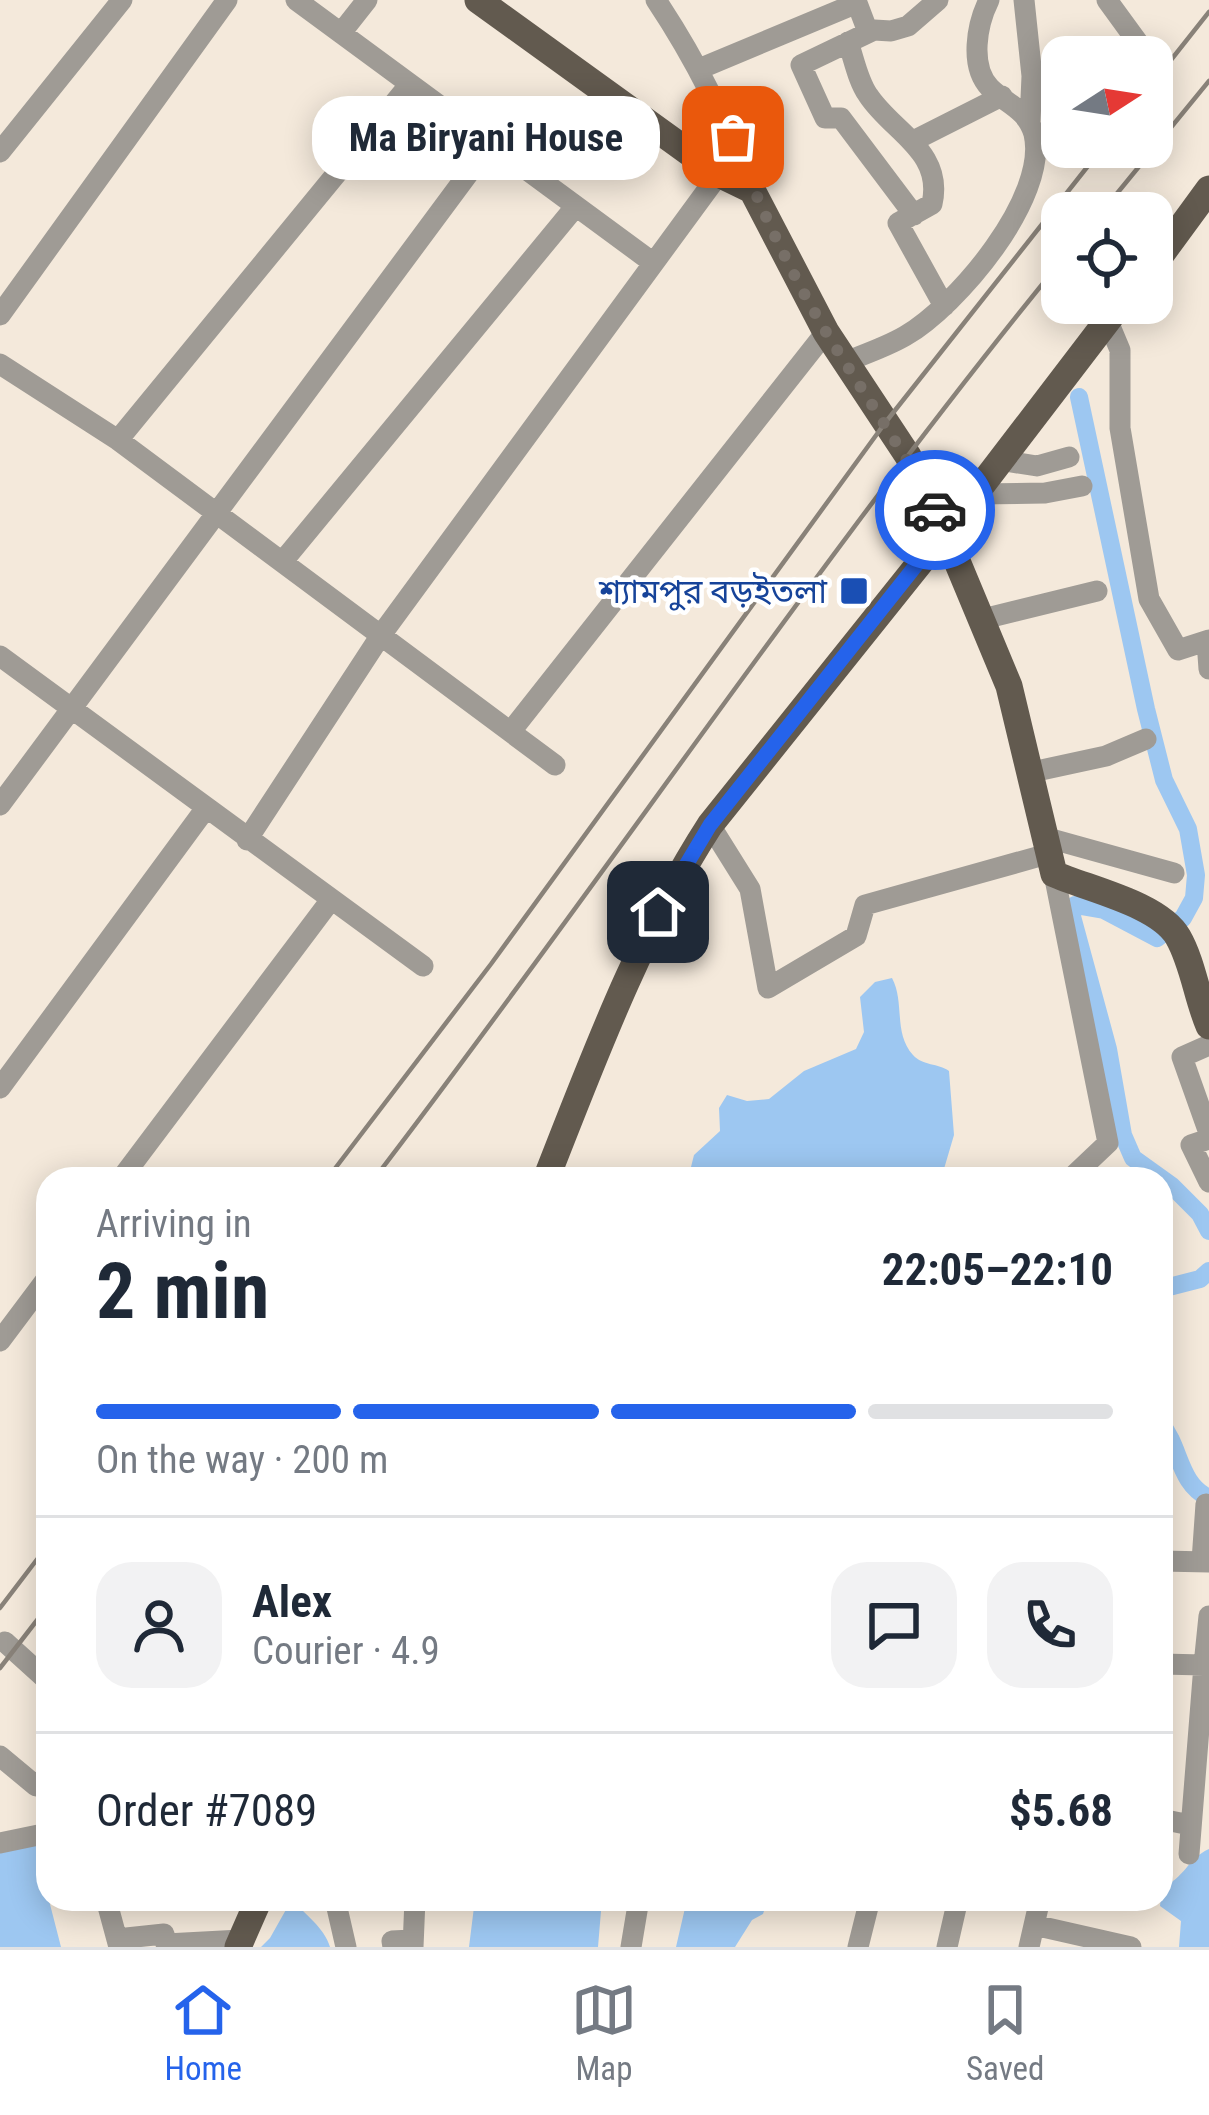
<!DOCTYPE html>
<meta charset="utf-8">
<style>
body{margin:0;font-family:"Roboto Condensed","Noto Sans Bengali",sans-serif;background:#f2f2f3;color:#1f2937;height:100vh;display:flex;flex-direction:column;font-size:45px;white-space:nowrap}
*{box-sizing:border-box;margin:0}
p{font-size:39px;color:#747a83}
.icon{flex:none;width:66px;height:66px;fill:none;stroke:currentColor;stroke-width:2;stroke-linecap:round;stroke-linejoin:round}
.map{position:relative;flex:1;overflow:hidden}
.details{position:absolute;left:36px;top:1167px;width:1137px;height:744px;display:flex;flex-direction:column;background:#fff;border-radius:36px;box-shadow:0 6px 30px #0003}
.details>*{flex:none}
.needle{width:78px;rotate:78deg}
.fabs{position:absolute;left:1041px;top:36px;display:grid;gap:24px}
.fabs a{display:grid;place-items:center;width:132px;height:132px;border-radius:24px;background:#fff;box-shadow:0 6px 30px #0003;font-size:60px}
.pin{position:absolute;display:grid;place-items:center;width:102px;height:102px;color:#fff;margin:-51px;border-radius:24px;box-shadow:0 6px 18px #0006}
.courier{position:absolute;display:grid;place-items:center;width:120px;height:120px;margin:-60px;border:9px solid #2563eb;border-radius:50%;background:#fff;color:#222;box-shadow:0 3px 15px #0007}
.bubble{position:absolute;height:84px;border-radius:36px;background:#fff;box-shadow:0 6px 30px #0003;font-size:39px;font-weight:700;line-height:84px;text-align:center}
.summary em{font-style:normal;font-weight:700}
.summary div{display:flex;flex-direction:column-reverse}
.summary{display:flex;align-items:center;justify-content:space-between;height:204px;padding:0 60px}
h1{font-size:78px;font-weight:700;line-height:90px}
.bar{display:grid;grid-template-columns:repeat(4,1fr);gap:18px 12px;align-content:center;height:144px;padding:0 60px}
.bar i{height:15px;border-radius:9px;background:#e0e1e3}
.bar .on{background:#2563eb}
.bar p{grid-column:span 4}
.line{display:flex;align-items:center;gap:30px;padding:0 60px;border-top:3px solid #e0e1e3}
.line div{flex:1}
.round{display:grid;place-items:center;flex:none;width:126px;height:126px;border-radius:36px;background:#f2f2f3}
.tabs{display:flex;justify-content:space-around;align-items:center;height:168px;border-top:3px solid #e0e1e3;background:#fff;font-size:33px;color:#747a83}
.tabs a{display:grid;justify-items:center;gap:6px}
.tabs .on{color:#2563eb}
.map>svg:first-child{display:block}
</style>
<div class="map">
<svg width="1209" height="1947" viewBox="0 0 1209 1947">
<rect width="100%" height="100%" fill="#f4e9db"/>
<path fill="#9dc7f1" d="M892,978C905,1002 893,1033 913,1055C923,1066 938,1063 949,1071L954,1135L941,1179H688L694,1155L720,1131L719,1108L727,1095L747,1101L769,1099L804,1071L856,1049L864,1032L860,997L875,982Z
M48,1837V1875L43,1877L61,1947H0V1851Z
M1209,1849V1947H1179L1181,1921L1160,1906L1162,1887C1184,1879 1188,1858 1209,1849Z
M292,1899C305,1915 324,1927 330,1947H261L270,1938Z
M475,1899H602L598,1947H469Z
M683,1899H768L763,1914L752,1920L735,1947H676L685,1908Z"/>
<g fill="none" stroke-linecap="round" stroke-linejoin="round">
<path stroke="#9dc7f1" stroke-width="18" d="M1079,397L1146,709L1164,780L1188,829L1196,875L1194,898L1183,918L1157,938L1104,910L1075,905L1070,909L1108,1049L1123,1135L1133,1158L1172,1186L1200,1214L1209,1231
M1161,1289L1200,1279L1209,1271
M1161,1424C1181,1448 1178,1483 1209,1498"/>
<path stroke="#9f9b95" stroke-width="21" d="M296,0L652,262
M656,0C696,60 727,122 752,190
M1024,0L1032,76L1030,122
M1107,0L1139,44
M341,33L367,0
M848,42C854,59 858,81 868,95C892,132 944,151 932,204L898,223L944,306
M699,69L857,3L868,32
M913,141L1002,96
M0,152L122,0
M914,215L841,118H825L801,65L874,30L891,31L908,26L938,0
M0,315L227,0
M1107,319L1120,350V428L1149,599L1178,650L1209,640
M845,362C865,354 886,347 905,336C957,306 1049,197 1034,134C1027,109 1006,104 990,88C969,66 977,24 989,0
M0,364L118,440L555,765
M118,440L410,84
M999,460L1037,466L1069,457
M975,494L1045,493L1082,486
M283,561L576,206
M983,619L1097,591
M1207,641L1209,669
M0,656L423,966
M512,730L826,332
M1032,772L1106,756L1146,739
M0,805L491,143
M710,825L750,889L768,988L856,936L865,905L1051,853
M1048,838L1174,873
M247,840L381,635L719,174L733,137
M1054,874L1108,1143L1070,1179
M1209,1045L1182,1057L1209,1133
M0,1088L206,808
M1209,1139L1191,1145L1209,1182
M121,1179L330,901
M0,1341L48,1277
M1161,1561L1209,1562
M1202,1561L1206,1504
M1209,1616L1204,1665H1209
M5,1642L48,1681
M1161,1664L1204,1665L1189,1854
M0,1756L36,1786L41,1781L48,1796
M1161,1819L1190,1825
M0,1843L48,1833
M106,1899L119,1947
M335,1899L346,1947
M1034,1925L1131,1947
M117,1939L164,1934L166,1944L241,1940
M393,1947L392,1941L412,1940
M413,1947L415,1899
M631,1947L639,1899
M858,1947L870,1899
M947,1947L958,1899
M1029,1947L1040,1899"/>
<path stroke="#625a4f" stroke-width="27" d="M478,0L719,174L752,190L826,332L908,456L944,530L1009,686L1054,874C1088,889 1159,904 1178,937C1193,963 1197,998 1209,1026
M1152,267L1209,189
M546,1179C594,1057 639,935 710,825L975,494L1121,303
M238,1947L259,1899"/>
<path stroke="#898279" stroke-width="4.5" d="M1152,84L1209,12
M1101,213L1209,81
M327,1179L491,964L885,423L1103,147
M374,1179C607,875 820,556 1062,260
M0,1608L48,1545
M0,1668L48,1606"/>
</g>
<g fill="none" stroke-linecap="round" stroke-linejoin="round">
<path stroke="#776f67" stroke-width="12" stroke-dasharray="0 21.6" d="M733,137C759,206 791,274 829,337C865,395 903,450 935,510"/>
<path stroke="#2563eb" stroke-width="15" d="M658,912L710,825L944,530L935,510"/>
</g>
<rect fill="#1a4fb4" stroke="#fff" stroke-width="4.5" x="839" y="576" width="30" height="30" rx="6"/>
<g text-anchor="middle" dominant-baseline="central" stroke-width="9" stroke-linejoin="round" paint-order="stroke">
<g font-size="33" fill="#164399" stroke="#fff" text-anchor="end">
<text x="827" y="591">শ্যামপুর বড়ইতলা</text>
</g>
</g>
</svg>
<div class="fabs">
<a><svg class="needle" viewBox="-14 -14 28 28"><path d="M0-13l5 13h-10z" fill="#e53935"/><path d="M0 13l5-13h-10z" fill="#747a83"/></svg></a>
<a><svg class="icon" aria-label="locate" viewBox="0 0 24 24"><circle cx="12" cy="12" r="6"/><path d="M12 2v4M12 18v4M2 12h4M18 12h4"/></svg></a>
</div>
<div class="pin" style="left:733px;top:137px;background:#ea580c"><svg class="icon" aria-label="bag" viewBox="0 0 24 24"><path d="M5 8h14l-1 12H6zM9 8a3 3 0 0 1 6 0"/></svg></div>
<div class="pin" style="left:658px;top:912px;background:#1f2937"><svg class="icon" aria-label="home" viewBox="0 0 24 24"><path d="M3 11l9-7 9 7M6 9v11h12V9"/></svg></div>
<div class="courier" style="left:935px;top:510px"><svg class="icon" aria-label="car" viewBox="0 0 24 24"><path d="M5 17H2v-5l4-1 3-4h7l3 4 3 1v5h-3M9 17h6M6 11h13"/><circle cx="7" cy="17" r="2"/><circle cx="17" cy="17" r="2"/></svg></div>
<div class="bubble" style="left:312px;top:96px;width:348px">Ma Biryani House</div>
<section class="details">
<div class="summary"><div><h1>2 min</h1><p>Arriving in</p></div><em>22:05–22:10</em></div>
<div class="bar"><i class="on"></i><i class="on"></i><i class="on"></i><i></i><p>On the way · 200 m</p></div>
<div class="line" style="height:216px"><a class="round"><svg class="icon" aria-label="person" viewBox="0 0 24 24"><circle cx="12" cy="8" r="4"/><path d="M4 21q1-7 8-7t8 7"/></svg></a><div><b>Alex</b><p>Courier · 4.9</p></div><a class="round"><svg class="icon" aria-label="chat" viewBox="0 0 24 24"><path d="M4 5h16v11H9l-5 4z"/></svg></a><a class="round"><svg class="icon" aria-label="phone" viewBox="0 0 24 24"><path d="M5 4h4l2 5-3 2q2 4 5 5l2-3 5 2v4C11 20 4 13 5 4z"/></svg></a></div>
<div class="line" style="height:156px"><div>Order #7089</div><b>$5.68</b></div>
</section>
</div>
<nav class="tabs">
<a class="on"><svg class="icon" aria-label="home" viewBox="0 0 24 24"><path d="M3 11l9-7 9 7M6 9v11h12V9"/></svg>Home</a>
<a><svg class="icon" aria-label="map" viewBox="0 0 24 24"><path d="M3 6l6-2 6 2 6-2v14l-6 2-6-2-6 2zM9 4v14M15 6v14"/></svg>Map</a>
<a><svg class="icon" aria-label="saved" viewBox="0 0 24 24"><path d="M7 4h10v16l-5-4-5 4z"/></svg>Saved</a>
</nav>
